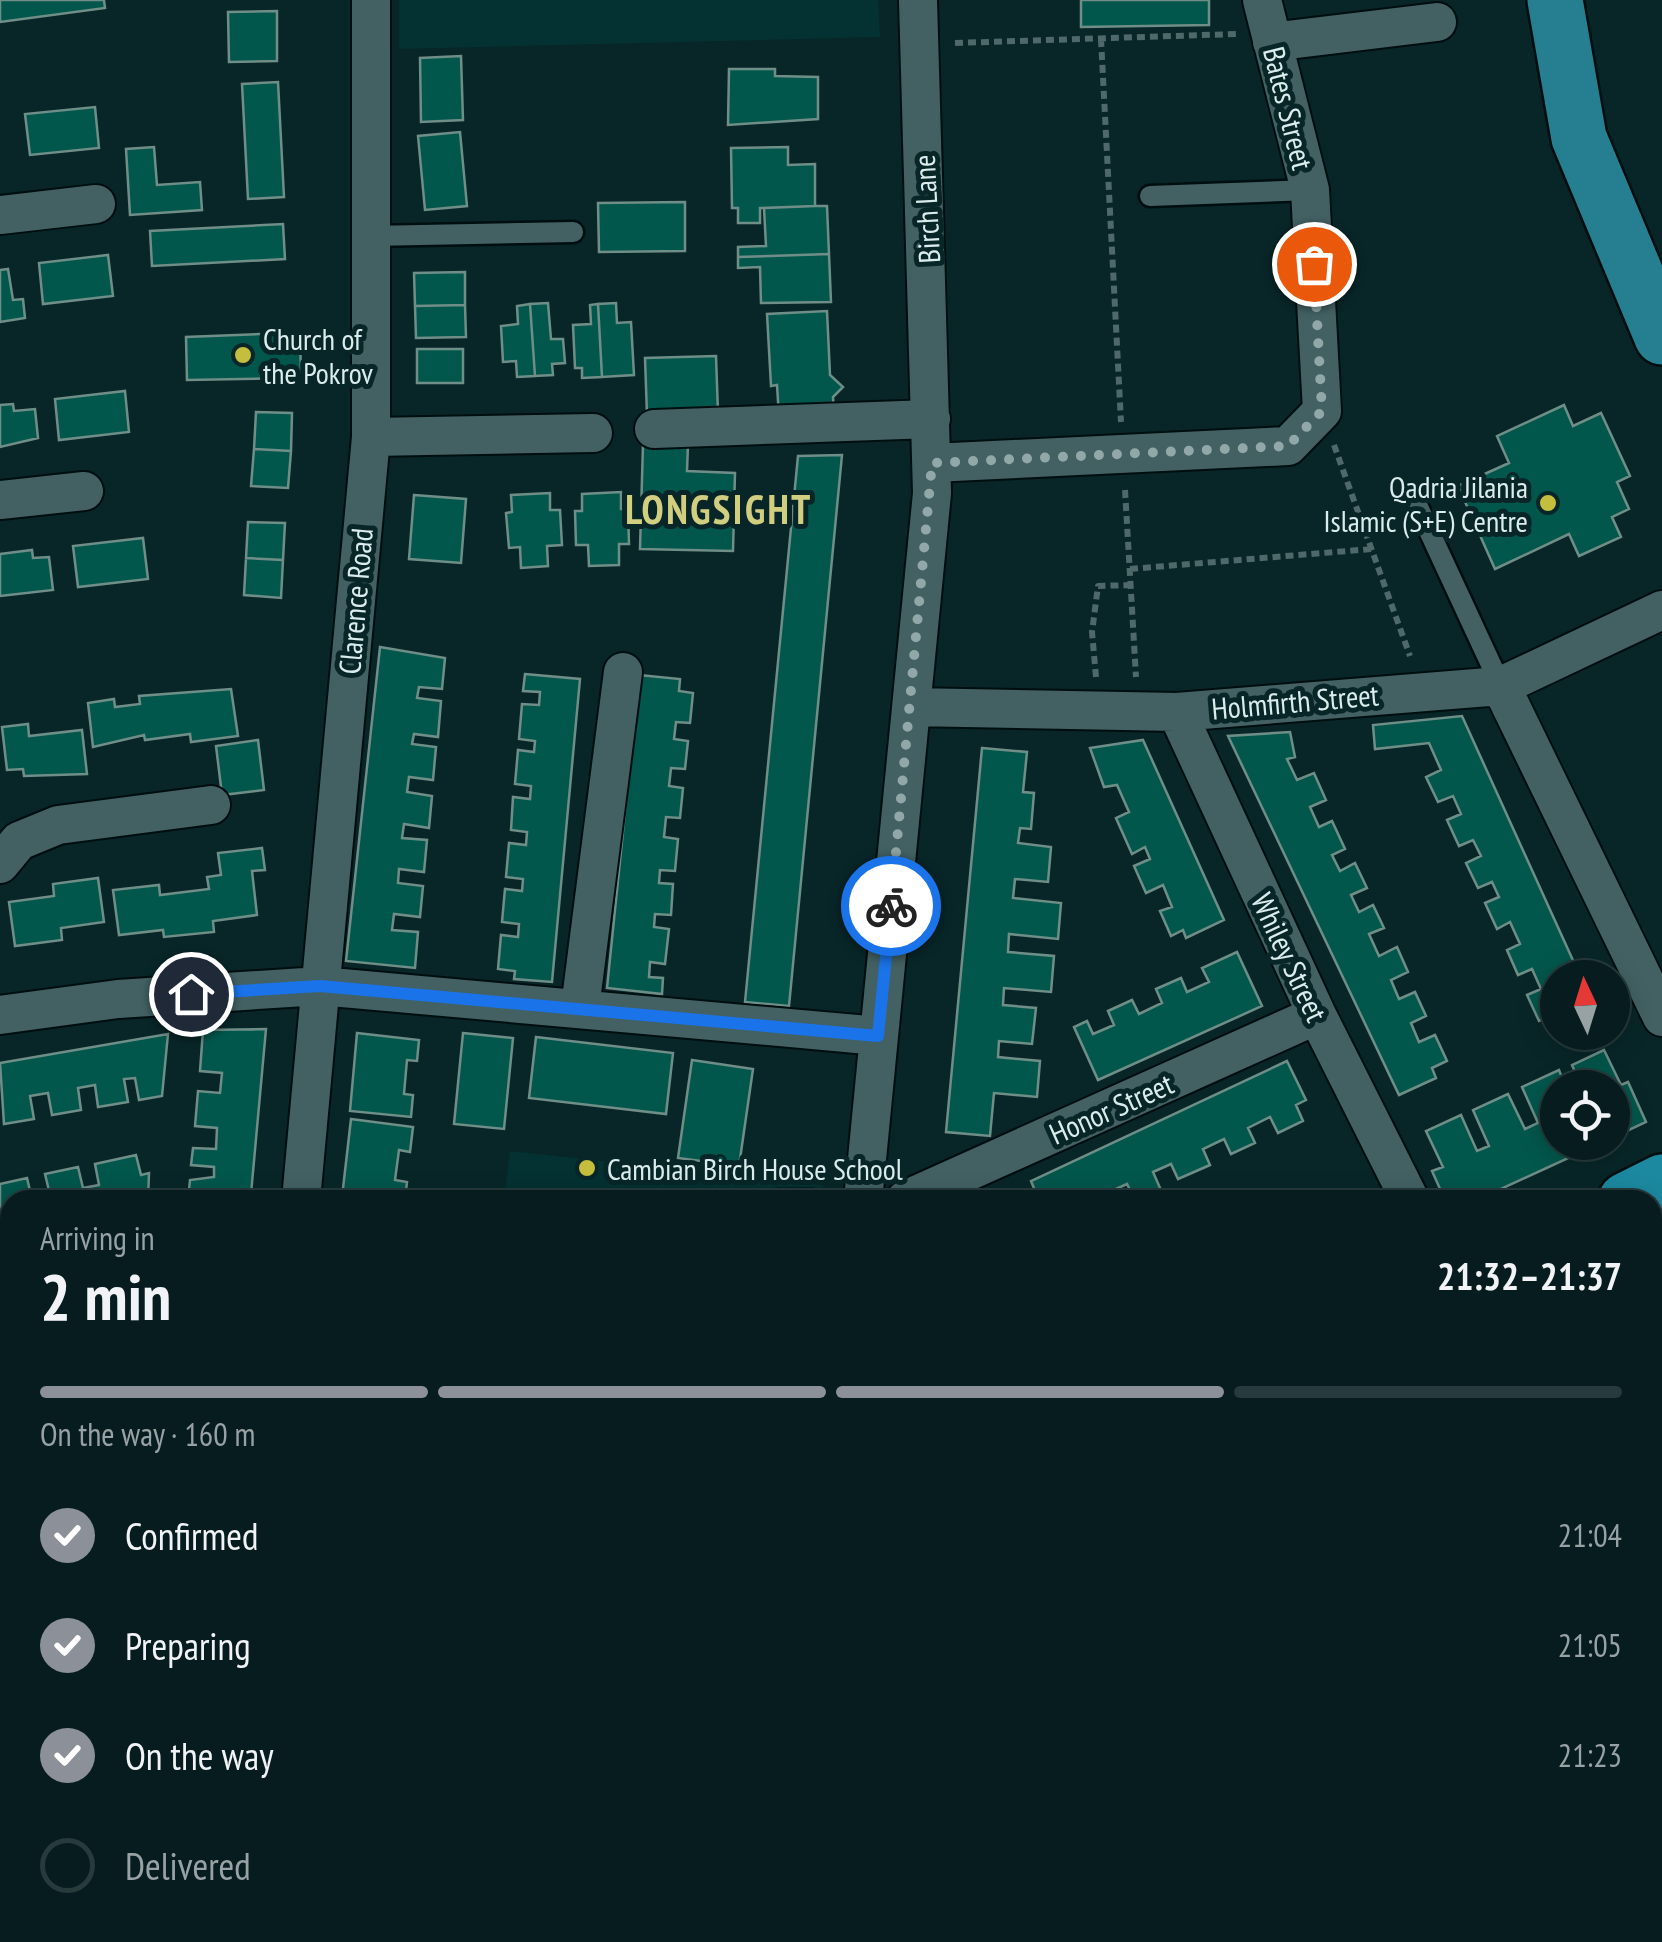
<!DOCTYPE html>
<meta charset="utf-8">
<style>
body{margin:0;font-family:"PT Sans Narrow",sans-serif;background:#14292b;color:#f1f3f6;height:100vh;display:flex;flex-direction:column;font-size:38px;white-space:nowrap}
*{box-sizing:border-box;margin:0}
p{font-size:32px;color:#98a1a4}
.icon{flex:none;width:55px;height:55px;fill:none;stroke:currentColor;stroke-width:2;stroke-linecap:round;stroke-linejoin:round}
.map{position:relative;flex:1;overflow:hidden}
.side{position:absolute;left:0px;top:1190px;width:1662px;height:752px;display:flex;flex-direction:column;background:#061c1e;border-radius:30px 30px 0 0;box-shadow:0 5px 25px #0003,0 0 0 2px #273a3c}
.side>*{flex:none}
.needle{width:65px;rotate:356deg}
.controls{position:absolute;left:1540px;top:960px;display:grid;gap:20px}
.controls a{display:grid;place-items:center;width:90px;height:90px;border-radius:50%;background:#061c1e;box-shadow:0 5px 25px #0003,0 0 0 2px #273a3c;font-size:50px}
.pin{position:absolute;display:grid;place-items:center;width:85px;height:85px;color:#fff;margin:-42px;border:5px solid #fff;border-radius:50%;box-shadow:0 2px 10px #0007}
.courier{position:absolute;display:grid;place-items:center;width:100px;height:100px;margin:-50px;border:8px solid #1a73e8;border-radius:50%;background:#fff;color:#222;box-shadow:0 2px 12px #0007}
.head em{font-style:normal;font-weight:800}
.head div{display:flex;flex-direction:column-reverse}
.head{display:flex;align-items:center;justify-content:space-between;height:170px;padding:0 40px}
h1{font-size:65px;font-weight:800;line-height:75px}
.bar{display:grid;grid-template-columns:repeat(4,1fr);gap:15px 10px;align-content:center;height:120px;padding:0 40px}
.bar i{height:12px;border-radius:8px;background:#273a3c}
.bar .active{background:#8c9099}
.bar p{grid-column:span 4}
ol{padding:0 40px;list-style:none}
li{display:flex;align-items:center;gap:30px;height:110px}
li p{margin-inline-start:auto}
li .icon{padding:10px;border-radius:50%;background:#8c9099;color:#fff;stroke-width:4}
li:last-child{color:#98a1a4}
li i{width:55px;height:55px;border:5px solid #273a3c;border-radius:50%}
.map>svg:first-child{display:block}
</style>
<div class="map">
<svg width="1662" height="1942" viewBox="0 0 1662 1942">
<rect width="100%" height="100%" fill="#082628"/>
<path fill="#043132" d="M399,0H878L880,37L399,49Z
M510,1151L823,1185L821,1200H504Z"/>
<path fill="#02574c" stroke="#6f8e87" stroke-width="2.5" d="M0,0H104L105,8L0,22Z
M1081,0H1209V25L1081,27Z
M277,11V61L229,62L228,12Z
M461,56L463,120L421,122L420,58Z
M729,69H775V76L818,77V119L728,125Z
M278,82L284,197L248,199L242,84Z
M95,107L99,148L30,155L25,114Z
M460,132L467,206L425,210L418,136Z
M154,147L157,185L200,182L202,210L130,215L126,149Z
M788,147V165L815,164V206L760,208V223H738V208H732L731,148Z
M685,202V251L599,252L598,203Z
M815,206H827L829,254L738,257V247L766,246L764,208Z
M283,224L285,259L152,266L150,231Z
M829,254L831,302L761,303L760,267L738,268V257Z
M108,255L113,296L43,304L39,263Z
M8,269L13,300L23,299L25,318L0,322V270Z
M465,272V305L415,306L414,273Z
M548,303L551,339H563L565,363L552,364L553,375L535,376L530,304Z
M616,303L617,323L631,322L634,375L602,377L598,304Z
M530,304L535,376L517,377L516,361L503,362L501,326L518,324L517,306Z
M598,304L602,377L582,378V368H575L573,325L591,324L590,305Z
M465,305L466,337L416,338L415,306Z
M827,311L830,375L843,387L833,397L834,414L779,417L777,385L771,386L767,314Z
M287,333L288,339L300,338L301,372H289V378L187,380L186,337Z
M417,349H463V383H417Z
M716,356L718,413L647,415L645,358Z
M125,391L129,432L59,440L55,399Z
M13,404L14,411L35,409L38,438L0,447V405Z
M1564,405L1573,426L1601,413L1630,476L1617,482L1629,509L1612,517L1621,537L1579,556L1569,534L1495,569L1458,486L1509,463L1497,436Z
M256,412L292,413L291,451L254,449Z
M643,444L688,445L687,471L735,473L733,551L640,549Z
M254,449L291,451L288,488L251,486Z
M842,455L789,1006L745,1002L798,456Z
M621,492V509H628L629,544H619V565L589,566L588,545H576L575,511H582V494Z
M550,493V510H560L562,545L547,546L548,566L521,568L520,547L509,548L506,513L512,512L511,495Z
M414,495L466,499L461,563L409,559Z
M248,522L285,523L283,560L246,558Z
M143,538L148,579L78,587L73,546Z
M32,550L33,558L49,557L53,590L0,596V554Z
M246,558L283,560L281,598L244,595Z
M380,647L445,658L442,689L419,687L417,698L441,701L438,737L414,734L412,744L436,747L433,780L409,777L407,792L432,796L429,828L404,824L402,838L427,840L424,872L399,869L398,883L423,886L420,917L394,914L392,930L418,932L415,968L346,961Z
M525,674L580,679L552,982L514,979L515,971L498,969L501,935L518,937L519,924L502,922L505,889L522,891L523,879L506,877L509,843L526,845L527,832L511,830L513,797L530,799L531,786L515,784L518,750L534,752L535,741L519,739L522,704L539,705L540,692L523,691Z
M639,675L680,679L679,691L693,693L690,723L676,722L674,739L688,741L685,769L671,768L669,786L683,788L680,818L666,817L664,837L678,839L675,871L660,870L659,883L673,884L671,915L655,914L654,927L669,929L665,964L650,962L649,977L663,978L662,994L607,988Z
M231,689L238,736L191,742L190,734L145,740L144,735L93,747L88,703L114,699L115,707L140,704L139,696Z
M1462,716L1581,978H1558V1013L1539,1021L1527,995L1541,989L1532,969L1518,975L1507,950L1520,944L1510,922L1497,929L1485,903L1499,897L1492,882L1478,888L1466,863L1481,856L1473,840L1459,846L1447,820L1461,814L1453,796L1438,802L1426,777L1441,770L1429,743L1375,749L1373,725Z
M28,724L29,736L82,730L87,774L24,776L23,769L7,770L2,727Z
M1290,732L1295,757L1287,759L1297,780L1314,773L1326,800L1310,807L1319,827L1332,821L1345,849L1332,855L1340,871L1355,863L1367,888L1351,895L1359,912L1373,905L1384,928L1369,934L1379,956L1397,947L1408,972L1391,980L1399,999L1415,992L1426,1016L1411,1023L1419,1042L1435,1035L1447,1061L1432,1068L1436,1078L1399,1095L1228,736Z
M258,740L264,790L222,795L216,746Z
M1143,740L1224,920L1186,938L1183,930L1171,936L1160,911L1172,907L1163,885L1146,893L1134,866L1150,859L1145,847L1132,854L1116,818L1129,812L1117,785L1104,787L1090,748Z
M982,748L1027,752L1023,792L1034,793L1031,829L1020,828L1018,843L1051,847L1048,882L1015,879L1013,898L1061,903L1058,939L1009,934L1008,952L1054,956L1051,992L1004,988L1003,1005L1036,1008L1032,1044L999,1041L998,1057L1040,1061L1037,1097L994,1093L990,1136L946,1132Z
M262,848L265,870L252,871L257,915L213,921L214,932L164,937L163,930L119,935L113,890L159,885L160,895L209,889L207,877L221,875L218,853Z
M98,878L104,922L61,928L62,940L15,946L9,902L54,896L53,884Z
M1237,952L1262,1006L1098,1080L1074,1027L1087,1021L1093,1034L1114,1025L1108,1011L1132,1000L1139,1014L1162,1003L1156,989L1181,978L1187,992L1209,982L1202,968Z
M266,1029L251,1194L188,1200L190,1180L214,1177V1167L191,1165L193,1148L216,1149L217,1128L195,1126L198,1091L220,1093L222,1073L200,1071L203,1030Z
M357,1033L419,1040L417,1061L407,1060L404,1094L413,1095L411,1117L350,1111Z
M463,1033L513,1038L504,1129L454,1124Z
M168,1034L162,1096L139,1100L135,1078L124,1079L128,1102L98,1107L95,1085L78,1088L81,1110L52,1115L48,1093L30,1096L34,1119L4,1124L0,1063Z
M536,1037L673,1053L666,1114L529,1098Z
M1604,1050L1621,1085L1628,1082L1646,1122L1612,1138V1088H1582L1572,1065Z
M692,1060L753,1069L739,1166L678,1158Z
M1287,1061L1306,1100L1296,1105L1303,1121L1278,1133L1270,1117L1248,1128L1255,1143L1231,1154L1224,1139L1203,1149L1210,1165L1178,1179L1171,1164L1153,1172L1160,1188L1135,1200L1127,1184L1107,1193L1110,1200H1039L1031,1181Z
M1559,1070L1566,1088H1558V1142H1603L1477,1200H1445L1432,1171L1443,1167L1426,1131L1461,1115L1477,1151L1489,1146L1473,1110L1508,1094L1525,1129L1538,1123L1522,1087Z
M351,1119L413,1127L410,1152L399,1150L395,1180L407,1182L405,1200L342,1197Z
M136,1155L141,1175L149,1173L148,1200H10V1247L0,1250V1184L27,1178L32,1199L50,1195L45,1174L78,1167L83,1188L99,1185L95,1164Z
M667,1192L733,1200H666Z
M10,1305V1374L0,1376V1307Z
M0,1441L1,1445L10,1443V1487L0,1489Z
M0,1717L10,1738V1790L2,1794Z
M275,1932H390L371,1942H279Z
M600,1932H644L641,1942H597Z
M872,1932H884L888,1942H850Z
M1000,1932H1033L1010,1942H1004Z
M1158,1932H1208L1211,1939L1162,1942Z
M1309,1932H1355L1359,1942H1313Z
M1448,1932H1530L1515,1942H1453Z
M1052,1933L1056,1942H1032Z"/>
<g fill="none" stroke-linecap="round" stroke-linejoin="round">
<g stroke="#000e0f" stroke-width="25">
<path id="service" d="M1150,196L1310,190
M370,236L573,232
M1411,492L1501,686
M778,1200H812
M255,1932L259,1942"/>
</g>
<g stroke="#000e0f" stroke-width="42">
<path id="minor" d="M1272,42L1437,22
M0,215L96,204
M654,429L931,419
M371,437L593,433
M932,463L1288,446L1322,411L1310,190L1262,0
M0,500L84,491
M1501,686L1662,1017
M911,707L1177,712L1501,686L1662,610
M1177,712L1317,1015L1410,1200
M0,864L19,841L58,825L211,805
M580,1008L623,672
M0,1015L118,999L320,986L879,1036
M301,1200L371,437V0
M863,1200L932,493L918,0
M905,1200L1317,1015
M0,1292L10,1290
M0,1537L10,1535
M1652,1677L1662,1673
M1652,1878L1662,1901
M773,1932L777,1942
M1112,1932L1117,1942
M1397,1932L1402,1942"/>
</g>
<g stroke="#000e0f" stroke-width="60">
<path id="primary" d="M1555,0L1579,138L1662,337"/>
</g>
<g stroke="#000e0f" stroke-width="60">
<path id="trunk" d="M1626,1200L1662,1182
M0,1939L14,1932"/>
</g>
<path stroke="#4f686a" stroke-width="6" stroke-dasharray="8 5" stroke-linecap="butt" d="M1101,39L1121,422
M955,43L1237,34
M1334,445L1410,656
M1125,490L1136,677
M1130,569L1371,549
M1096,677L1092,632L1098,586L1131,585"/>
<use href="#service" stroke="#436163" stroke-width="20"/>
<use href="#minor" stroke="#436163" stroke-width="38"/>
<use href="#primary" stroke="#267f91" stroke-width="55"/>
<use href="#trunk" stroke="#1c89a0" stroke-width="55"/>
</g>
<g fill="none" stroke-linecap="round" stroke-linejoin="round">
<path stroke="#91a7a8" stroke-width="10" stroke-dasharray="0 18" d="M891,906L932,463L1288,446L1322,411L1314,264"/>
<path stroke="#1a73e8" stroke-width="12" d="M191,994L320,986L878,1036L891,906"/>
</g>
<g fill="#c4bd3e" stroke="#082628" stroke-width="4">
<circle cx="243" cy="355" r="10"/>
<circle cx="1548" cy="503" r="10"/>
<circle cx="587" cy="1168" r="10"/>
</g>
<g text-anchor="middle" dominant-baseline="central" stroke-width="10" stroke-linejoin="round" paint-order="stroke">
<g font-size="30" fill="#dbeced" stroke="#082628">
<text transform="translate(1289 108) rotate(76)">Bates Street</text>
<text transform="translate(926 209) rotate(-93)">Birch Lane</text>
<text transform="translate(355 601) rotate(-85)">Clarence Road</text>
<text transform="translate(1295 701) rotate(-5)">Holmfirth Street</text>
<text transform="translate(1290 957) rotate(65)">Whiley Street</text>
<text transform="translate(1111 1108) rotate(-24)">Honor Street</text>
</g>
<g font-size="30" fill="#dbeced" stroke="#082628" text-anchor="start">
<text x="263" y="338">Church of<tspan x="263" dy="34">the Pokrov</tspan></text>
<text x="1528" y="486" text-anchor="end">Qadria Jilania<tspan x="1528" dy="34">Islamic (S+E) Centre</tspan></text>
<text x="607" y="1168">Cambian Birch House School</text>
</g>
<g font-size="40" font-weight="bold" letter-spacing="2.5" fill="#d2ce80" stroke="#082628">
<text x="719" y="509">LONGSIGHT</text>
</g>
</g>
</svg>
<div class="controls">
<a><svg class="needle" viewBox="-14 -14 28 28"><path d="M0-13l5 13h-10z" fill="#e53935"/><path d="M0 13l5-13h-10z" fill="#98a1a4"/></svg></a>
<a><svg class="icon" aria-label="locate" viewBox="0 0 24 24"><circle cx="12" cy="12" r="6"/><path d="M12 2v4M12 18v4M2 12h4M18 12h4"/></svg></a>
</div>
<div class="pin" style="left:1314px;top:264px;background:#ea580c"><svg class="icon" aria-label="bag" viewBox="0 0 24 24"><path d="M5 8h14l-1 12H6zM9 8a3 3 0 0 1 6 0"/></svg></div>
<div class="pin" style="left:191px;top:994px;background:#1f2937"><svg class="icon" aria-label="home" viewBox="0 0 24 24"><path d="M3 11l9-7 9 7M6 9v11h12V9"/></svg></div>
<div class="courier" style="left:891px;top:906px"><svg class="icon" aria-label="bike" viewBox="0 0 24 24"><circle cx="6" cy="16" r="4"/><circle cx="18" cy="16" r="4"/><path d="M6 16l4-8h5l3 8M10 8l3 8H6M13 5h3"/></svg></div>
<section class="side">
<div class="head"><div><h1>2 min</h1><p>Arriving in</p></div><em>21:32–21:37</em></div>
<div class="bar"><i class="active"></i><i class="active"></i><i class="active"></i><i></i><p>On the way · 160 m</p></div>
<ol>
<li><svg class="icon" aria-label="check" viewBox="0 0 24 24"><path d="M5 12l5 5 9-10"/></svg>Confirmed<p>21:04</p></li>
<li><svg class="icon" aria-label="check" viewBox="0 0 24 24"><path d="M5 12l5 5 9-10"/></svg>Preparing<p>21:05</p></li>
<li><svg class="icon" aria-label="check" viewBox="0 0 24 24"><path d="M5 12l5 5 9-10"/></svg>On the way<p>21:23</p></li>
<li><i></i>Delivered</li>
</ol>
</section>
</div>
